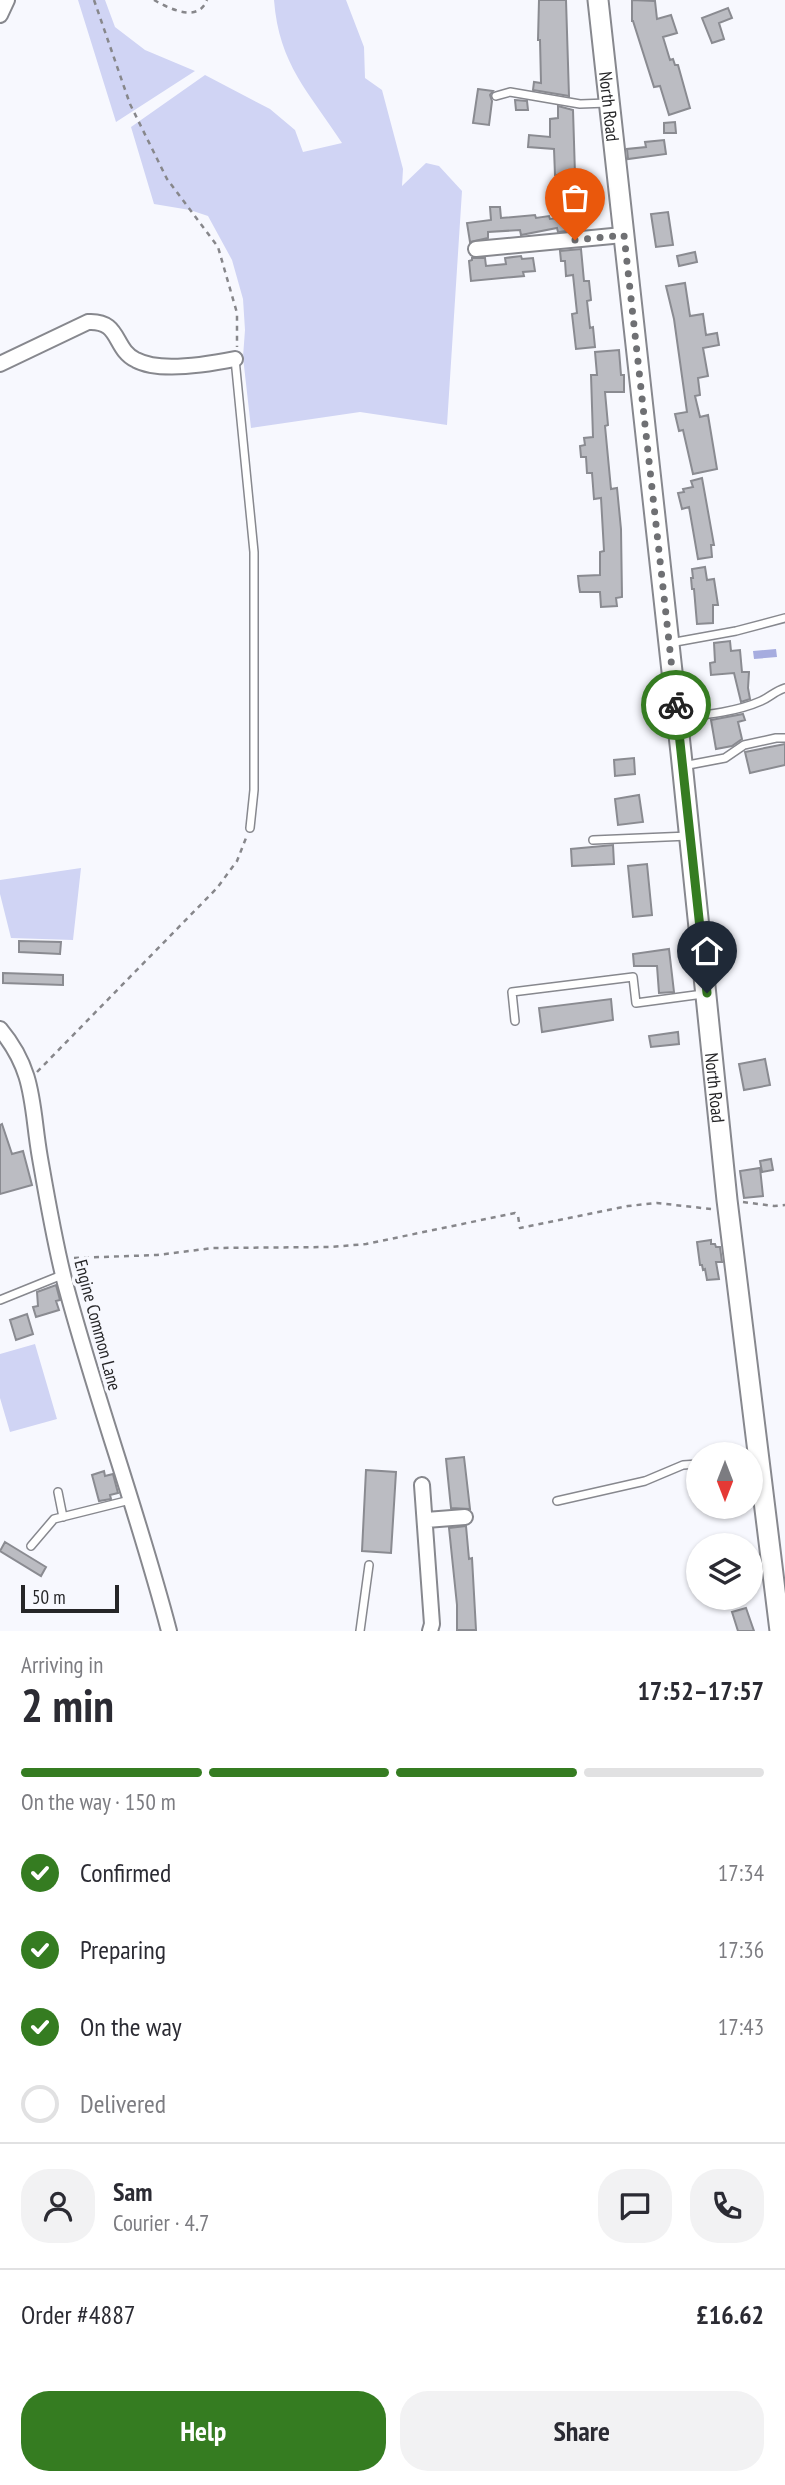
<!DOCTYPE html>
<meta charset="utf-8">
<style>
body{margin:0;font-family:"PT Sans Narrow",sans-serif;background:#f2f2f3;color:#2b2b33;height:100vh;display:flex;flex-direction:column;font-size:26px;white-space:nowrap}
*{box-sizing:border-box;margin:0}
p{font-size:23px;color:#7c7c81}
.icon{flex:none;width:38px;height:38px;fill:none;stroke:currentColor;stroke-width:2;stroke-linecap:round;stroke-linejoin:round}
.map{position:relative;height:1631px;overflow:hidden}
.details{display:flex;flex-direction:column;background:#fff;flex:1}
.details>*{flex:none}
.needle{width:46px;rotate:180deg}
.tools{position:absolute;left:686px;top:1442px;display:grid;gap:14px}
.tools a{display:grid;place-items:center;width:77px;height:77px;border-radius:50%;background:#fff;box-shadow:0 2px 5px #0004;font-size:35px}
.scale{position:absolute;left:21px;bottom:18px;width:98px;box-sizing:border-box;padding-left:7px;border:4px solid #262628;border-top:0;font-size:19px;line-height:24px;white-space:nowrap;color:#262628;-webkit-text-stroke:5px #f7f8fe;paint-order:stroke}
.pin{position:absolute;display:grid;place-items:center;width:60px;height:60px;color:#fff;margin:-72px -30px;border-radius:50% 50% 50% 0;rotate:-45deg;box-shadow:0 0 7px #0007}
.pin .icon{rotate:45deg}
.courier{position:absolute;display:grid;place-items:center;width:70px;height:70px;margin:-35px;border:5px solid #357c21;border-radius:50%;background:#fff;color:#222;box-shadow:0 2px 9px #0007}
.head em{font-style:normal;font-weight:700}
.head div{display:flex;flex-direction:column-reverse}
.head{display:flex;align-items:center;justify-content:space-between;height:119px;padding:0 21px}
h1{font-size:46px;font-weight:700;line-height:52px}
.bar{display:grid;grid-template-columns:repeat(4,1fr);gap:10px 7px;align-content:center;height:84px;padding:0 21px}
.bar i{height:9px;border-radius:5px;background:#e1e1e2}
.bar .current{background:#357c21}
.bar p{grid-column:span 4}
.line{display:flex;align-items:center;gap:18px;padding:0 21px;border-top:2px solid #e1e1e2}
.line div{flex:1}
.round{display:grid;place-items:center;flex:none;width:74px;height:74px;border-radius:28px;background:#f2f2f3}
ol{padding:0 21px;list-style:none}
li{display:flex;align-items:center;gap:21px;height:77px}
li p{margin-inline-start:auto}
li .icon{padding:7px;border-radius:50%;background:#357c21;color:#fff;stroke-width:4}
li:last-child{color:#7c7c81}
li i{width:38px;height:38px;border:4px solid #e1e1e2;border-radius:50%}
.button{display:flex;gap:14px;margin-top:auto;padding:14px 21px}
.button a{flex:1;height:80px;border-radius:28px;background:#357c21;color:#fff;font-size:28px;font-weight:700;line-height:80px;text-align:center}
.button a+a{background:#f2f2f3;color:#2b2b33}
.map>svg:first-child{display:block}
</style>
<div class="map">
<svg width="785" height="1631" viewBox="0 0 785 1631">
<rect width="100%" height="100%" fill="#f7f8fe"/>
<path fill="#d0d4f4" d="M78,0H105L115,27L145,50L195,71L116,122Z
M274,0H346L364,47L365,78L382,90L403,169L402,186L426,163L439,166L462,191L447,425L360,412L251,428L243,357L245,330L243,299L232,260L208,216L190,210L154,204L131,127L205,75L270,109L295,130L303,152L342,143C309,92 279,65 274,0Z
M81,868L73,940L11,938L0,894V880Z
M35,1344L57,1419L10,1432L0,1398V1354Z"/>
<path fill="#a6acdf" d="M776,649L777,657L754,659L753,651Z"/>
<path fill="#bbbcc2" stroke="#8a8b91" stroke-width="2" d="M539,0H566L569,96L533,90L534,82L541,83L540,40H538Z
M632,0L655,1L657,19L671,15L677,33L663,37L670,60L673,59L675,65H678L690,108L669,115L660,86L654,87L633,21H632Z
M728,8L732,18L719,23L724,39L712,43L702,18Z
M478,89L493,91L490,95L492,101L489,125L473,123Z
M515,100L527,101L528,110H516Z
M558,106L573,110L575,174L555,175L554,149L528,147L529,135L550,137V119L558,118Z
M675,122L676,133H664V123Z
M664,140L666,154L628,159L627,149L646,147L645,142Z
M490,207H500L501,218L535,215L536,218L549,216L550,219L574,216L576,230L558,232L557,228L521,235L520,230L488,232V238L470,242L467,223L491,220Z
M668,212L673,245L656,247L651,214Z
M581,249L584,281H589L591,300L587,301L590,328L593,327L595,347L576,349L572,314L577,313L573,275L566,276L565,261H561L560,251Z
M695,252L697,262L679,266L677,256Z
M521,256L522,259L533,258L535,271L523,272L524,276L471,281L469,261L472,260V258H485L486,266L506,264L505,258Z
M685,283L690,316L703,314L706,335L717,333L719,345L703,348L708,376L698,378L700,395L695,396L700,417L708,415L717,469L693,474L683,430L679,431L675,414L687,412L674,319L666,286Z
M619,350L621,375H624V392H605L608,425L605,426L611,489L617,488L621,529L622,597L616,598L617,606L601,607L600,592H580L579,586L578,576L600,575V552L604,551L601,498L594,499L592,473H587L586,457H581L580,446L585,445L584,438L593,437L591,375H597L595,352Z
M702,478L714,545H711L712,557L698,559L689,507L682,509L678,493L684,492L683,489L693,487L691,481Z
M705,567L707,580L714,579L718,605H713V623L697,624L694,589H692L691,578H693L692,569Z
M730,641L731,651L740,650L742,672H749L748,688L750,699L741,702L734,673L711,675L710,663L715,662L714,643Z
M743,714L745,720L738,722L742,739L732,746L716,749L711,720Z
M785,744V765L750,773L745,752Z
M634,758L635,774L615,776L614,760Z
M639,795L643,822L618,825L615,799Z
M613,845L614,864L572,866L571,849Z
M647,864L652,915L633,917L628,866Z
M19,941L61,942L60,954L19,952Z
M669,949L674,992L659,993L657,966H634L633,954Z
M3,973L63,975V985L3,983Z
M611,999L613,1020L542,1032L539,1008Z
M678,1032L679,1044L651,1047L649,1036Z
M765,1059L770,1085L744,1090L739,1064Z
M2,1124L12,1154L23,1151L32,1185L0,1194V1125Z
M771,1159L773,1170L762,1172L760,1161Z
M760,1168L763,1196L744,1198L740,1171Z
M711,1240V1244H715L716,1247H720L722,1262H716L719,1279L707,1280L705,1269L703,1270L702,1265H700L697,1242Z
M56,1285L60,1300L56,1301L59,1310L36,1317L33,1307L38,1306L37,1292Z
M27,1314L33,1334L16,1340L10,1320Z
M464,1457L470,1509L451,1508L446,1459Z
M366,1470L396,1472L391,1553L362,1551Z
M104,1471L105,1476L113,1474L118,1493L110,1495L111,1499L99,1501L92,1475Z
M466,1526L469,1559L472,1558L476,1630H457V1605L449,1528Z
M5,1542L46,1567L41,1576L0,1551Z
M746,1608L754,1631H738L732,1612Z"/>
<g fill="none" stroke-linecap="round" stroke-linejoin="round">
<g stroke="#87888e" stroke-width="10">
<path id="lane" d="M496,96L510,92L580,104L608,103
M235,359L254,552V790L250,828
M670,643L736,631L785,618
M678,718C705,715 736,712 761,701C770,697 775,691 785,688
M683,766L725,758L744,745L776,738H785
M593,840L689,836
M515,1021L512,992L633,977L636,1003L703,994
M0,1300L62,1275
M58,1492L63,1517
M557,1501L645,1481L683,1465L698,1464
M31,1546L54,1519L130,1500
M360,1631L369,1565"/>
</g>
<g stroke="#87888e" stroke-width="18">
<path id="street" d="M0,15L7,0
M476,249L623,235
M0,364L88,322C121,320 113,349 136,360C160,373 210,364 235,359
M0,1029C36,1072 31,1107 40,1158C47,1198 54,1239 64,1279C95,1397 138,1512 169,1631
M422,1485L432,1624L430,1631
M426,1520L465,1517"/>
</g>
<g stroke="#87888e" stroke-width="23">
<g id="secondary">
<path id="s1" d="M598,0L681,753L727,1200L780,1631"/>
</g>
</g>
<path stroke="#87878b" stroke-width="2.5" stroke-dasharray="5 5" stroke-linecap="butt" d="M94,0L130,104L167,179L218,247L237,313V347
M154,0C170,9 198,23 207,0
M37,1072L217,888L237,861L246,838
M743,1202L774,1206L785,1205
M74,1258L157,1255L213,1248L331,1247L366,1244L515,1213L518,1216L520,1228L628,1206L657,1203L711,1209"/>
<use href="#lane" stroke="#fff" stroke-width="7"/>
<use href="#street" stroke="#fff" stroke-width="14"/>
<use href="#secondary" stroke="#fff" stroke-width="19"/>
</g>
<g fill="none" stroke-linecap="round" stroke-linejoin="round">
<path stroke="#6f7073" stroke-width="7" stroke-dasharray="0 12.6" d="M575,240L624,235L676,705"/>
<path stroke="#357c21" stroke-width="9" d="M676,705L707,993"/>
</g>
<g text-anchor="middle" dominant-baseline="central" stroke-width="7" stroke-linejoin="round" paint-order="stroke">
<g font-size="18" fill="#262628" stroke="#f7f8fe">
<text stroke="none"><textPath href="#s1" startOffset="107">North Road</textPath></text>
<text stroke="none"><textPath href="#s1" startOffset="1094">North Road</textPath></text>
<text transform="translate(98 1325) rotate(75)">Engine Common Lane</text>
</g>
</g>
</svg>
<div class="tools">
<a><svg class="needle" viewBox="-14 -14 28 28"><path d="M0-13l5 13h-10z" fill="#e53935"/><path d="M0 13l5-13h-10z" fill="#7c7c81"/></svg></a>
<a><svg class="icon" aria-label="layers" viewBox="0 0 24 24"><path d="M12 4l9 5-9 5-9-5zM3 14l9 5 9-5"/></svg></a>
</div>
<div class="scale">50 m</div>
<div class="pin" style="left:575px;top:240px;background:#ea580c"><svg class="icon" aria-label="bag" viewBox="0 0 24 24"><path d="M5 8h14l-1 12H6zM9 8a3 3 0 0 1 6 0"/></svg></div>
<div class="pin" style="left:707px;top:993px;background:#1f2937"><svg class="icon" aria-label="home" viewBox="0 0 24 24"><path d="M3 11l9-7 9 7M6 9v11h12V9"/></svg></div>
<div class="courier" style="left:676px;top:705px"><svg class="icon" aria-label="bike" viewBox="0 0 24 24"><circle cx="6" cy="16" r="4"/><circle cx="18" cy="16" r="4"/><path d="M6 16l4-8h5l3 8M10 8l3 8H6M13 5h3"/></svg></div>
</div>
<section class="details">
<div class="head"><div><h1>2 min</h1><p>Arriving in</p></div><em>17:52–17:57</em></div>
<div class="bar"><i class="current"></i><i class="current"></i><i class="current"></i><i></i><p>On the way · 150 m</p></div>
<ol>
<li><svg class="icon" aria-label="check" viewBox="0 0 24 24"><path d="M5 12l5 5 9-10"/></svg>Confirmed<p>17:34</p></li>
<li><svg class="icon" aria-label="check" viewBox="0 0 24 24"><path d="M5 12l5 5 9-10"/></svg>Preparing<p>17:36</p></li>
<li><svg class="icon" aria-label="check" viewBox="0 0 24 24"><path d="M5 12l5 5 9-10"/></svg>On the way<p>17:43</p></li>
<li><i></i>Delivered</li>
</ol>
<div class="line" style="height:126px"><a class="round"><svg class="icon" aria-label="person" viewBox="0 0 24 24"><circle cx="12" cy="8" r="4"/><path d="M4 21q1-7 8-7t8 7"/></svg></a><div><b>Sam</b><p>Courier · 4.7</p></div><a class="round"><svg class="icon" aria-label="chat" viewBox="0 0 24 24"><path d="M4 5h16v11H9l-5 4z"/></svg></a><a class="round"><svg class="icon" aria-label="phone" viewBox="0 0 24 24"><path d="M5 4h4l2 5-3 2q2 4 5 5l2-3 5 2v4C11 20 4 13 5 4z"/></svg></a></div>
<div class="line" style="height:91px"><div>Order #4887</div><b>£16.62</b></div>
<div class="button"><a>Help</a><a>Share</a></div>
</section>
